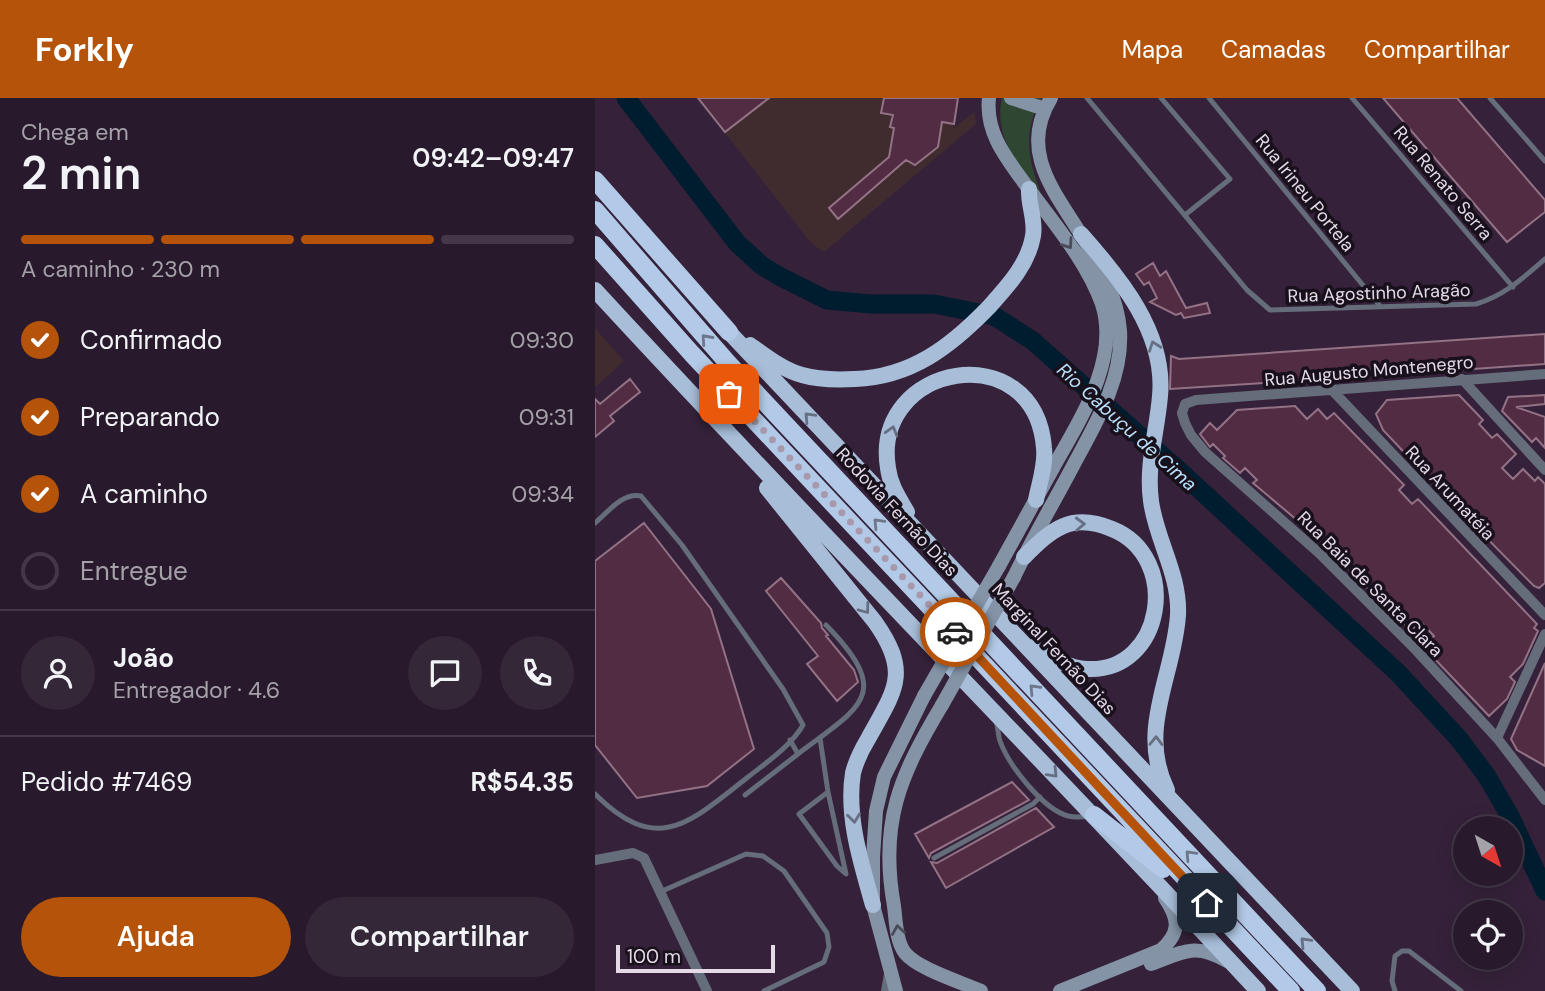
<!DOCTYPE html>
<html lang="pt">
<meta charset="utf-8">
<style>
body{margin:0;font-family:"DM Sans",sans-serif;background:#342738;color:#f1f3f6;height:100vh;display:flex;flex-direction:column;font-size:26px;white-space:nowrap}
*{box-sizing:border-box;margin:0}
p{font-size:23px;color:#a5a1a9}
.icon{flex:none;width:38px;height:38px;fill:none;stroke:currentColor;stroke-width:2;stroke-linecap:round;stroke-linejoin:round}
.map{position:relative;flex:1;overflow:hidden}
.drawer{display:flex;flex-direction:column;background:#281a2c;width:595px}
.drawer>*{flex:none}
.needle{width:46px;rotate:141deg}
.tools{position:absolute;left:858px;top:718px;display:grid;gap:14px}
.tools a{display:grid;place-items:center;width:70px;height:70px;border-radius:50%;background:#281a2c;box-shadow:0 4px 18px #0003,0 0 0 2px #443848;font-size:35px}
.scale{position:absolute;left:21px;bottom:18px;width:159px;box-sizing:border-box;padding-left:7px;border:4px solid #e5d9e8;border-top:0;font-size:19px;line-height:24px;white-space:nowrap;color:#e5d9e8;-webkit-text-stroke:5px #18101a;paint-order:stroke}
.pin{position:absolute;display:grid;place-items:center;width:60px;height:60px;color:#fff;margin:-30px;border-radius:14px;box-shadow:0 4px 10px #0006}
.courier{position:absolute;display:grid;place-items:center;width:70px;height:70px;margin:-35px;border:5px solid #b45309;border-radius:50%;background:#fff;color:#222;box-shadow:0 2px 9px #0007}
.overview em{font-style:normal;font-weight:600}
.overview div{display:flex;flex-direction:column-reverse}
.overview{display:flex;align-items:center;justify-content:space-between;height:119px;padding:0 21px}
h1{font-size:46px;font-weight:600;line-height:52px}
.bar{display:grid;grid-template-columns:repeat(4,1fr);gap:10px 7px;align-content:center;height:84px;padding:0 21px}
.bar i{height:9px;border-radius:5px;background:#443848}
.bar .selected{background:#b45309}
.bar p{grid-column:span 4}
.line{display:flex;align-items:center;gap:18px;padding:0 21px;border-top:2px solid #443848}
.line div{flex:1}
.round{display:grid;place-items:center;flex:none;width:74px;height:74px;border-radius:37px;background:#342738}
ol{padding:0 21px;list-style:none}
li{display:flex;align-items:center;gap:21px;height:77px}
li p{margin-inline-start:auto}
li .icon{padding:7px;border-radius:50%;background:#b45309;color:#fff;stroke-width:4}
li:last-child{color:#a5a1a9}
li i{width:38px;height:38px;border:4px solid #443848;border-radius:50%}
.action{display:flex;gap:14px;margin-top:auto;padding:14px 21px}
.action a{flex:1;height:80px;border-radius:42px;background:#b45309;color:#fff;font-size:28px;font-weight:600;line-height:80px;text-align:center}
.action a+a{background:#342738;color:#f1f3f6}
header{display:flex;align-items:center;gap:42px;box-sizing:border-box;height:98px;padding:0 35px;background:#b45309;color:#fff}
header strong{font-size:33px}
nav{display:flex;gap:38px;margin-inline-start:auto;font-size:24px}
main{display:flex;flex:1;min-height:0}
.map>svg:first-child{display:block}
</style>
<header>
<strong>Forkly</strong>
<nav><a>Mapa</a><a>Camadas</a><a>Compartilhar</a></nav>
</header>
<main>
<section class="drawer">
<div class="overview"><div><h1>2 min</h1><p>Chega em</p></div><em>09:42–09:47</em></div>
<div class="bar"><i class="selected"></i><i class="selected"></i><i class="selected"></i><i></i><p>A caminho · 230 m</p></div>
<ol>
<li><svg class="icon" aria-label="check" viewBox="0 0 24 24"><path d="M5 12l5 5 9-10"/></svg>Confirmado<p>09:30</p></li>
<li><svg class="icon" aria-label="check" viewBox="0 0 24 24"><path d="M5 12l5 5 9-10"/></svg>Preparando<p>09:31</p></li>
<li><svg class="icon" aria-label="check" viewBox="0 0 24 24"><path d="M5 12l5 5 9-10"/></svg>A caminho<p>09:34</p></li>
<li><i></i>Entregue</li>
</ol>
<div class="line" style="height:126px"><a class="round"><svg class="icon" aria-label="person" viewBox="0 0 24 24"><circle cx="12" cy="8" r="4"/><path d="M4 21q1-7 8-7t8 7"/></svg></a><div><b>João</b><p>Entregador · 4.6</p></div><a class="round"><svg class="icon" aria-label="chat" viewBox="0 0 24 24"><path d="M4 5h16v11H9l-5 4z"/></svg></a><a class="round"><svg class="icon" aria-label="phone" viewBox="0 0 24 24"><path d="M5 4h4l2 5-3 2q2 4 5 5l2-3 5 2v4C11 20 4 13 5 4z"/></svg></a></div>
<div class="line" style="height:91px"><div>Pedido #7469</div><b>R$54.35</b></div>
<div class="action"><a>Ajuda</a><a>Compartilhar</a></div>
</section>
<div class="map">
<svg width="950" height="893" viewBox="0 0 950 893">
<rect width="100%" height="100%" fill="#35223a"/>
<path fill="#402c2e" d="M103,0H363L358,31L379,14L382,25L229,154L216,145Z
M0,230L29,263L0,289Z"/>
<path fill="#2f4633" d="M407,0H447C426,34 434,64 447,98C425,68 398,40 407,0Z"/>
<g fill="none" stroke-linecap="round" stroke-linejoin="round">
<path stroke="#001d2f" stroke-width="19" d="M31,0L142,145L166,167L184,178L232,202L276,206H339L399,218L438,243L588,376L803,575L864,641L891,677L914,716L950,793"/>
</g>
<path fill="#512c42" stroke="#937285" stroke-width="2" d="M103,0H174L130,34Z
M289,0H363L359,26L347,24L343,49L320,67L311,62L243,121L234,110L294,59L299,30L295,29L298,17L286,15Z
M788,0H862L950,102V114L912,144Z
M558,165L565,178L571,173L591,210L612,205L615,215L589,220L586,215L581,217L555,204L562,200L554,184L549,187L541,176Z
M950,236V266L780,278V271L763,273L764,279L575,291L576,258L584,261Z
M35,281L45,294L15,318L19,323L0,339V301L5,306Z
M864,297L888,322L884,326L897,340L902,336L921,356L907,370L918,381L928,371L940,383L943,379L950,386V485L944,490L939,488L859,407L866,399L851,384L849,386L846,383L841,388L788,332L781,316L792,302Z
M950,297V306L921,309L950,319V350L941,340L937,344L907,313L913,299Z
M700,308L712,321L723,311L732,321L739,315L809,387L804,392L817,406L823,401L942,526L939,530L943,533L928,566L915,579L920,584L912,601L894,618L835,556L841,550L834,543L839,538L826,524L816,533L709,428L658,385L662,382L650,370L645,375L628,360L630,358L618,346L615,349L605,336L615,325L622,332L642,312Z
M49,425L116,511L159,651L112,688L42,700L0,647V463Z
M186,480L226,525L227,530L233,537L231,538L259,572L263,584L242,603L212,566L223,558L171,493Z
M950,565V668L922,652L916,641Z
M417,684L434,702L336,755L334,760L320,736Z
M441,710L459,729L351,790L336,764L342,765Z"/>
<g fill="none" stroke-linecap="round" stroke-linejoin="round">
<path stroke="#646d79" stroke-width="5" d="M492,0L652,192L675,212L881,206C909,198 928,180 950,161
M566,0L635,81L590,117
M614,0L785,208
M757,0L918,189
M895,0L950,63
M0,425C13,414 28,394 46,398L87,447L188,591L208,627C197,647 171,665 153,679C95,724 63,759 0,696
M401,622C403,629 403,637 405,643C414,668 448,711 473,718C481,720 488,719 495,718
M225,640L233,694L251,776L242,768L204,716L233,694
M195,642L203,656C266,608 299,597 231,527
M150,697L203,656
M339,760L438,706L445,699
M65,794L151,756L168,758L189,773L232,835L234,849L229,864L169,893
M800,893L797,883L800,858L807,853H814L866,893"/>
<path stroke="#646d79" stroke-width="10" d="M950,276L601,302L590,306L587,315L590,325L596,337L610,354L724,455L820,551L902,640L950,702
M867,281L950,372
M738,293L950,517
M902,640L950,536
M0,762L38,755L49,760L112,893"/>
<path stroke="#646d79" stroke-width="12" d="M292,893L295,876"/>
<path stroke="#8493a6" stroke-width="14" d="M394,0C390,36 413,62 433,90C459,125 492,164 507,206C525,262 484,323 458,370C440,403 422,435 404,468
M416,0L450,11
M419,479C437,441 459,404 479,366C501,325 528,281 525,233C523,199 503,164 485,135C458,92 424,52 456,0
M347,607C305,677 284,725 299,808C301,823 301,843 310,855C323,871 366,884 386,893
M556,866C588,854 600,844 632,863
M301,893L278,807V759L281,713L289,679L329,598
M465,893L566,852C586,834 584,821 570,800"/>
<path stroke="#a7bdd8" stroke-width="16" d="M486,136C525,180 571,235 565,298C562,334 551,367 556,403C561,442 585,476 583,517C579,578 542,631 572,692
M0,192C218,429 444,657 663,893
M134,234L757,893
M155,247C171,258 188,272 207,277C224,282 242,282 260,281C316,279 355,249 393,210C412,189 433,167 438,138C441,122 433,107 434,91
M172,390L280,524C316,575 300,592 273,641C267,651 261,663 258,675C251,718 266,765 278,807
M312,414C304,400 295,387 293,370C276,265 440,236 449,350C451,367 444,386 441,402
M429,459C457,431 476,414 517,431C587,459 569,575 492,571C472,570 455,559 438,549"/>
<path stroke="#b2cae7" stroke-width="18" d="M0,82L134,234
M0,112L132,264L722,893
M0,147L97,256L696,893
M499,717L568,771"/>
<path stroke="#8493a6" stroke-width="14" d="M329,598L404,468
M347,607L419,479"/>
</g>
<defs><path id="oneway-chevron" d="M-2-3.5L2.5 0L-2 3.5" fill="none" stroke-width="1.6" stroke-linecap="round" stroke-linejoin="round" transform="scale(1.75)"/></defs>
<g stroke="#494b59">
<use href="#oneway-chevron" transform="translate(473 146) rotate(55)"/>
<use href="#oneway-chevron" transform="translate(303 832) rotate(-99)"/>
</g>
<g stroke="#6d768b">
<use href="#oneway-chevron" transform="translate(111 241) rotate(-132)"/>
<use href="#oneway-chevron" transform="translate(283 425) rotate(-133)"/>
<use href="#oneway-chevron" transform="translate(439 591) rotate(-133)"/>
<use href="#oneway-chevron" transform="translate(595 757) rotate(-133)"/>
</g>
<g stroke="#676f82">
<use href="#oneway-chevron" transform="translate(559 248) rotate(-110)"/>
<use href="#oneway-chevron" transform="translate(214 319) rotate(-133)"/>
<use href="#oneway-chevron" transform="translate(297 333) rotate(-74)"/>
<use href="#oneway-chevron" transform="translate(485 426) rotate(-2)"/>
<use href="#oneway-chevron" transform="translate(270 511) rotate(53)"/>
<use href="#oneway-chevron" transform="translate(561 643) rotate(-89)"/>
<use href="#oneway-chevron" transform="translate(458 675) rotate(46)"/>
<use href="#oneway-chevron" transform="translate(259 720) rotate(83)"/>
<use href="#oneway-chevron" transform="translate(710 844) rotate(-134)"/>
</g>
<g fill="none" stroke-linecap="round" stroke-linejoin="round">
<path stroke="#a799ab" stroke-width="7" stroke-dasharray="0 12.6" d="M134,296L360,534"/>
<path stroke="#b45309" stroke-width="9" d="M360,534L612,805"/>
</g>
<g text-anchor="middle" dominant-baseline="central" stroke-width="7" stroke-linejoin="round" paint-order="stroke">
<g font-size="18" fill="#e5d9e8" stroke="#18101a">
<text transform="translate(848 85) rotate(50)">Rua Renato Serra</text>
<text transform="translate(710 95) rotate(51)">Rua Irineu Portela</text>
<text transform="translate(784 195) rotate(-2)">Rua Agostinho Aragão</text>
<text transform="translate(774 273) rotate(-5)">Rua Augusto Montenegro</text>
<text transform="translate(855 395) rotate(47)">Rua Arumatéia</text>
<text transform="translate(302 414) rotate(47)">Rodovia Fernão Dias</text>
<text transform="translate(775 486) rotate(45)">Rua Baia de Santa Clara</text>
<text transform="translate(459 551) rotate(47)">Marginal Fernão Dias</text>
</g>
<g font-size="19" font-style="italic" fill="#bae1fc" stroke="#18101a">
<text transform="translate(532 329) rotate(42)">Rio Cabuçu de Cima</text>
</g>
</g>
</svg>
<div class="tools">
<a><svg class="needle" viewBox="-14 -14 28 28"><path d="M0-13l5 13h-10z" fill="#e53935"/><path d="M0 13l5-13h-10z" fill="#a5a1a9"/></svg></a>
<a><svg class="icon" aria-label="locate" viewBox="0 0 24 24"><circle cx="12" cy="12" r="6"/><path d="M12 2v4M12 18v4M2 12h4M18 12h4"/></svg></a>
</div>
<div class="scale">100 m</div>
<div class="pin" style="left:134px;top:296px;background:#ea580c"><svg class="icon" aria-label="bag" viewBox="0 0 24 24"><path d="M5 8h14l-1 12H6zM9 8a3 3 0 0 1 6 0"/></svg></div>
<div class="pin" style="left:612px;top:805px;background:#1f2937"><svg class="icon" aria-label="home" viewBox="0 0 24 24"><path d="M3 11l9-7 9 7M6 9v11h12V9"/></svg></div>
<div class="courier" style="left:360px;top:534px"><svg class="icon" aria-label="car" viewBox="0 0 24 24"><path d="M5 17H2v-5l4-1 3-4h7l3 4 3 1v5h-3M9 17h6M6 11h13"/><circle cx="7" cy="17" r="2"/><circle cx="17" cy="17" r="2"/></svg></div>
</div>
</main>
